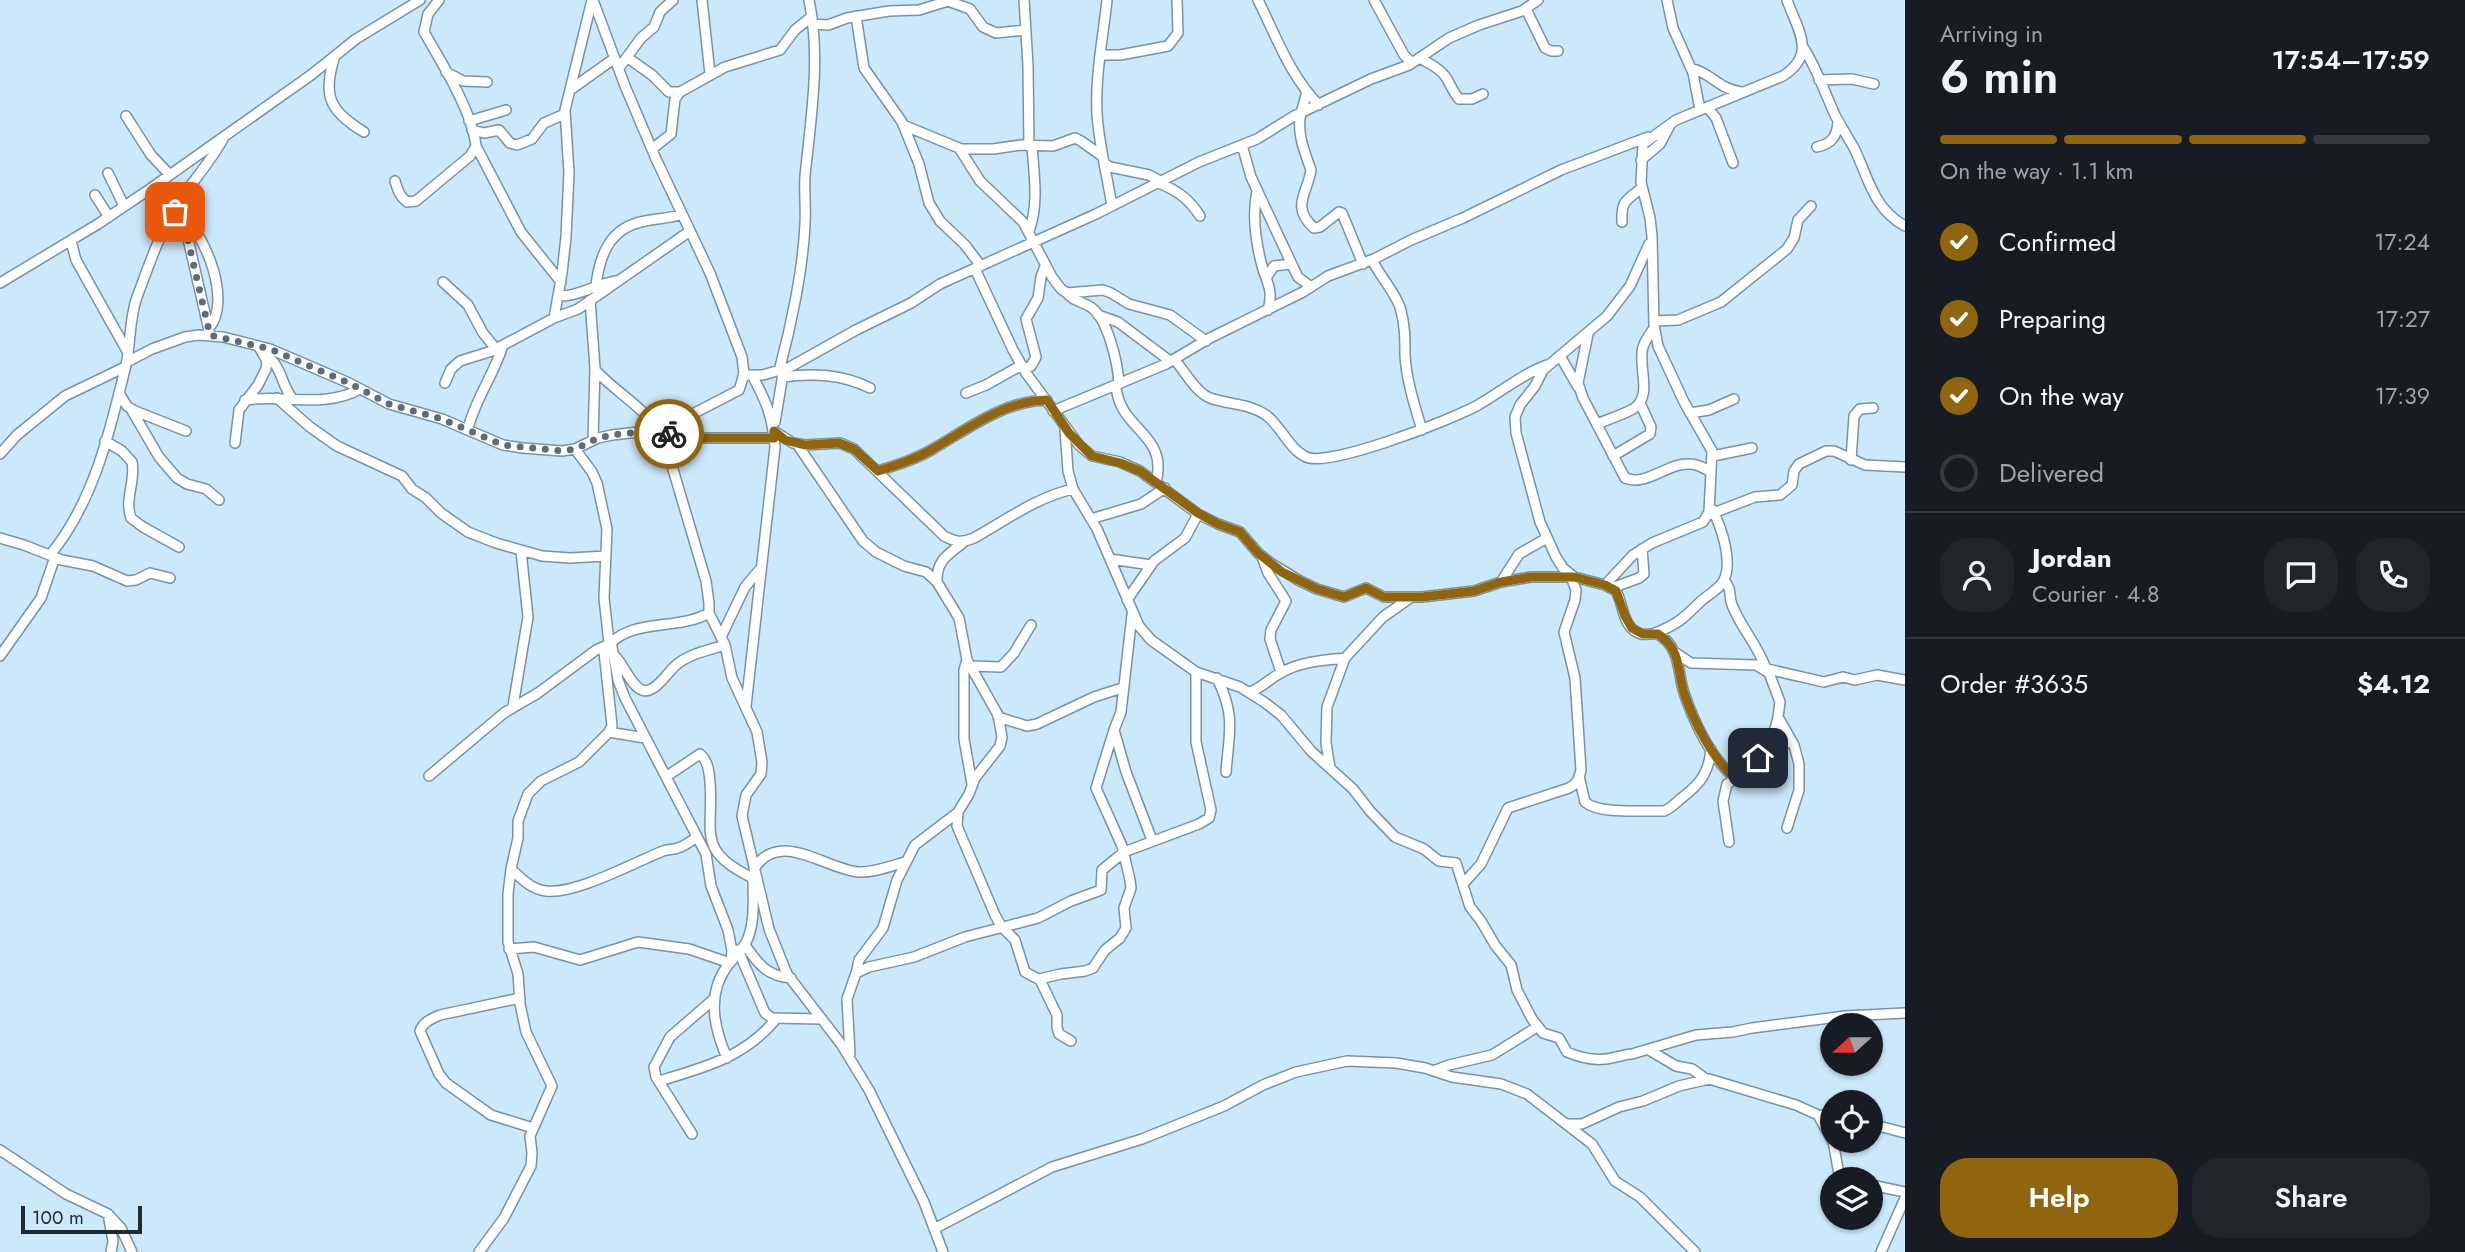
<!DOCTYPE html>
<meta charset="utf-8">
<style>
body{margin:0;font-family:Jost,sans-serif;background:#20242c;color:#f1f3f6;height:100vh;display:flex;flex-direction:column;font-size:26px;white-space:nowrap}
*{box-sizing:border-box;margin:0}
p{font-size:23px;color:#9ea1a6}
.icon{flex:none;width:38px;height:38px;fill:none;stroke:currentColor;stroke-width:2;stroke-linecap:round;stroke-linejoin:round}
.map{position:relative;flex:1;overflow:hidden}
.panel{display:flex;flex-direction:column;background:#171b24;width:560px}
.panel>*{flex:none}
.needle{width:46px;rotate:249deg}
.controls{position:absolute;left:1820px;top:1013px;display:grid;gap:14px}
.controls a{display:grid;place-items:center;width:63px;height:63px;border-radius:50%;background:#171b24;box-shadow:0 2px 5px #0004;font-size:35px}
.scale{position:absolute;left:21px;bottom:18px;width:121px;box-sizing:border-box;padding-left:7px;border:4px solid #1f2a31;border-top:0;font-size:19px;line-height:24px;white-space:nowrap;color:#1f2a31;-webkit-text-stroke:5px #cce8fb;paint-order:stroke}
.pin{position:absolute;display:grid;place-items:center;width:60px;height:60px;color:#fff;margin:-30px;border-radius:14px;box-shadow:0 4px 10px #0006}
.courier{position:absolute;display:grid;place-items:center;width:70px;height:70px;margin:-35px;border:5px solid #91640e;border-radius:50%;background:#fff;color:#222;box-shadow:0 2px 9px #0007}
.summary em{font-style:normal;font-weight:600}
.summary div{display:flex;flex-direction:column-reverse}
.summary{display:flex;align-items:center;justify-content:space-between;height:119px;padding:0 35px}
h1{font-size:46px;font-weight:600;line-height:52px}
.bar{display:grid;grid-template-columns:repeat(4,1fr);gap:10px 7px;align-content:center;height:84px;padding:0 35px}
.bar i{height:9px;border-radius:5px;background:#363941}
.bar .on{background:#91640e}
.bar p{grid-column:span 4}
.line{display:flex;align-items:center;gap:18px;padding:0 35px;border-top:2px solid #363941}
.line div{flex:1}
.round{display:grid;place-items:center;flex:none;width:74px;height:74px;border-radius:28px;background:#20242c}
ol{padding:0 35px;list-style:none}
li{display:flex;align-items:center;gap:21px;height:77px}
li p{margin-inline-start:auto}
li .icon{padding:7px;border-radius:50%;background:#91640e;color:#fff;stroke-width:4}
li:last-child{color:#9ea1a6}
li i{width:38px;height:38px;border:4px solid #363941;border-radius:50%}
.primary-button{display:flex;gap:14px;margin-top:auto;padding:14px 35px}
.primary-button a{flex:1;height:80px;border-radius:28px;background:#91640e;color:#fff;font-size:28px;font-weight:600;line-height:80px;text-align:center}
.primary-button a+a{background:#20242c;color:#f1f3f6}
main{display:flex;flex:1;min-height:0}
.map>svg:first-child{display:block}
</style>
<main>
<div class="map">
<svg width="1905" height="1252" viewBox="0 0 1905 1252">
<rect width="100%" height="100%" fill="#cce8fb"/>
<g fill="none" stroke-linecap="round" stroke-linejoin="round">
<g stroke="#7893a4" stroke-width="12">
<path id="minor" d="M702,0L710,74
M1024,0L1028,66L1029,146
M1107,0C1103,38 1095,76 1097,114C1099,145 1107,175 1112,206
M1258,0C1275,34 1291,78 1319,105
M1374,0L1404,55L1412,63
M1667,0L1673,28L1693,73L1700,110
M1526,9L1545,48L1551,51H1558
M856,16L864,68L902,122L919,164L929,203L940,221L965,245L981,266
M812,24L828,25L847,18L889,11L919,10L948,1L970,9L983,27L996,33L1025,30
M1803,47C1817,68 1825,94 1836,117C1842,128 1849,139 1855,150C1869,180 1874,209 1905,226
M1100,55H1120L1168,46L1178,33L1177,0
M335,56C322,95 329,111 364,132
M628,58L652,75L669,92H680
M1419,58C1429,63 1441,69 1447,79C1451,86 1453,92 1459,99H1472L1483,94
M619,68L641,38L654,27L660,12L673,0
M1691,68C1713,74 1717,88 1741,92
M446,72L463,81L487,82
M1819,80L1852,79L1874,84
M570,90L615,58
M1307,91C1305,99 1303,106 1301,113C1296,132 1305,153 1311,170C1308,192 1290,207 1314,228L1320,227L1339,212L1342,213L1363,264
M1707,107L1716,118L1733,163
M126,116L151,155L170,175
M469,121L506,110
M903,125L959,148L980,181L1023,222L1052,277L1061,289L1067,293L1103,290L1111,293L1129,304L1170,315L1206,341
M472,130L484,133L499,130L510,143L517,145L532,139L544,123L565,114
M1242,145L1251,177L1294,269L1298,277L1311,287
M476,146L521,232L561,282
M1817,147C1831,144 1837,137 1838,122
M652,149L671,134L675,99L680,92L725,67L780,50L795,30L811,17
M960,149H993L1021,145L1053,146L1075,138L1081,141L1102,156
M1641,160L1660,144L1670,125
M1104,163L1110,167L1149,175L1162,182
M108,173L124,206
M395,181C398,190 399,196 407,202L416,201L470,156L476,146C472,111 442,63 424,32L428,14L439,0
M1159,183C1178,191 1189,199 1200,216
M1257,191C1252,215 1255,238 1261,262C1266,283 1274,288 1268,310
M95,195L109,217
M180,204L210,335
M181,215C206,234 232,302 209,328
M1622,222C1621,201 1626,200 1642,188
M1029,231C1039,204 1034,175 1032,146
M71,241L76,260L127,351
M1649,244L1630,286L1607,316L1543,370L1535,386L1520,405L1515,417L1516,433L1540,522L1556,557L1563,568L1574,577L1605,585L1616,591C1624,605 1622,628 1641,634C1647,635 1653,633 1658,634C1681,648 1677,671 1684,693C1694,722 1711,758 1735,778
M1372,260C1380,276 1394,291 1400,307C1405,324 1405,338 1405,355C1406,379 1415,407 1422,430
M975,269L1013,350L1026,373L1079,445L1092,456L1120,462L1140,471L1198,514L1218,524L1240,532L1258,553L1272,564L1300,581L1317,589L1344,597L1366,588L1384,597H1422L1474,591L1501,582L1531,577H1574
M1266,278L1274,266L1291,264
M443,282L468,305L483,333L496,349
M0,283L98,224L150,189L311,75L356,39L420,0
M596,285C600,253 611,227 645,221C658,218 669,219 682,214
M1066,292C1073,301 1080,301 1089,306C1108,316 1118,365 1119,384
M558,296C578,297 596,284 616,281
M590,300L595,368L593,440
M1098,315L1118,322L1170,361
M554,318L562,273L566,237L569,173L565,110L592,0
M1654,321L1678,320L1721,302L1787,249L1794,238L1798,220L1811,206
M1588,334L1578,383L1583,398L1625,478C1647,487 1668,462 1690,464C1697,464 1704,468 1711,472
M266,356C282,365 281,385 292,398
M1560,356L1578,387
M1174,359C1184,370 1196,393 1210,398C1230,405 1248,403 1266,415C1281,426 1289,449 1306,457C1329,468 1453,419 1478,405C1501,392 1522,374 1547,365
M127,362L152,349L185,337L199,335L223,337L270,349L349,383L389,404L442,419L503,445L523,448L562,451L575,449L598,438L612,435L673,428
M1025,369L1031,366L1036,357L1026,319L1038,298L1041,277L1045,266
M595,370C615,391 641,406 658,428
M779,371C791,327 803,269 805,224C806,208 804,191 805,176C811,117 821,58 809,0
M743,375H763L790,367L856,330L911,303L940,284L1096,214L1199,162L1257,139L1294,116L1371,79L1409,65L1449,38L1479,25L1522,11L1538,0
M782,377C813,373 842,374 870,388
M445,383L451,369L460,361L492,351L554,318L578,309L690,231
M1116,385C1118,430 1169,433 1156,482
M119,393L127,406L135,411L186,431
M966,393L986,385L1022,365
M277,398L310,427L337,446L402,476L412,489L426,498L441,513L468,532L496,543L542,556L570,558L606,556
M245,400C285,394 324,409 360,389
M131,409L159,457L177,478L187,484L206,489L219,500
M1053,411L1166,364L1208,339L1303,292L1328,276L1374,259L1411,240L1463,218L1561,170L1648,137
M1690,413L1709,410L1734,399
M775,422L783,374
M1597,424C1609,419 1622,415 1633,409C1654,396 1637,366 1643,347C1645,340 1650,334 1654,328
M468,429C475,399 494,375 503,345
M1065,429L1068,471L1073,489L1097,529L1139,626L1151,640L1196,672L1240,687L1264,702L1281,715L1311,751L1353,789L1370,811L1395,837L1424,849L1439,861L1456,863L1470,907L1481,921L1495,945L1511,965L1517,990L1532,1019L1543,1033L1559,1038L1567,1052C1583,1059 1599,1062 1616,1057C1623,1056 1625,1054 1632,1054L1696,1035L1733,1032L1752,1028L1845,1016L1905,1013
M774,431L793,443L805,445L840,443L854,449L944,536C955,542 962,543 974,538C1006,520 1037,497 1073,489
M669,438H774
M105,441L122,451L132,462C136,481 124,499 131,518L143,527L179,547
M235,443L239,410L258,385L266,369L267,361L259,347
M797,444L863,541L876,552L904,566L926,572L937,582L959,618L967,660L998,715L1002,737L1000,746L975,778L969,794L958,812L957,826L995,915L1001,926L1015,940L1025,972L1040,980L1042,984L1057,1015V1027L1059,1034L1071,1041
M575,449L592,472L597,483L607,529L604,598L609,643
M0,454L17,435L65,396L125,367
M1613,456L1650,434L1651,427L1640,403
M1713,456L1752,448
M1851,460L1854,416L1860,409L1873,408
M878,471C897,465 916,459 933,449C969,428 1004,401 1047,400
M1708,515L1755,497L1780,495L1792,485L1794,471L1799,464L1826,451H1834L1865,465L1905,467
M1091,519L1141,504L1165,488
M0,538L24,545L62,560L93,566L127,581L136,580L150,573L170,578
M50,555C94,502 110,431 126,365C131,342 129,319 137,297C149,265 161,229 180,200C194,180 211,161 223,139
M1262,557L1268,573L1286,601L1271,630L1270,639L1281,672
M1110,559L1151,565
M1724,580C1733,591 1728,594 1732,605C1741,628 1758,645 1766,669
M937,582C936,560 949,554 964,542
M1501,582L1519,554L1547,538
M1605,585L1633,555L1652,543L1703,522L1709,512L1712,451L1684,402L1658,346L1654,325L1652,236L1650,218L1641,182L1643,144L1676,120L1783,76C1817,54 1798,31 1787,0
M1612,588L1639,578L1644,574L1642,549
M1127,600L1154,561L1185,538L1198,514
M709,613L725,645L732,678L757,732L762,762L761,774L746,795L742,816L769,929L787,974L841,1044L869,1090L924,1202L943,1252
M1132,615L1121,712L1114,730L1126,772L1152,840
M1655,633C1676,625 1683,619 1699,603C1706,596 1718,590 1723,582C1734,563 1721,526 1712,509
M721,637L745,587L760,569
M611,641L618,680L625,698L706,854L711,886L728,930L732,951L731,961
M1676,653L1691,663L1756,665L1769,673L1780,702L1778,717L1794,745L1799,764V790L1787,828
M0,656L41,598L55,557
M615,656C624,665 631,686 642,690C654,695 668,672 675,666C688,654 709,650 725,645
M967,660L964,670V739L972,784
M971,666L1001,667L1014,653L1031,625
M1767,669L1824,682L1843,677L1855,680L1877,675L1905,680
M1217,678C1236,717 1229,732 1226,772
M1250,692C1261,688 1268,680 1279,674C1298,662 1323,660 1345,658
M513,706L528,617L521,551
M746,706L775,447C772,415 767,403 752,375
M998,717L1027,726L1037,724L1094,697L1122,688
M609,732L645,738
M1763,752L1775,729L1778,717
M1330,768L1326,743L1327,707L1345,658L1383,617L1410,598
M429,776L504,713L538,693L596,650L607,645
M667,776L700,754C706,759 708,765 709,773C717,829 690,850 757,880
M1579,776L1585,802C1600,815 1644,810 1664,811C1672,808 1676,802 1683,797C1701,783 1709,772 1711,749
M1729,842L1723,801L1727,784L1745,773L1758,758L1777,746L1792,742
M511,869C522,879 531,889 546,891C575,895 635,862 663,851C668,849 673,850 678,848C685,846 691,841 697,837
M754,869C779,828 825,869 858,872C873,873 891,866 905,862
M1463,884L1481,864L1508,808L1569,788C1577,784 1579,779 1581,770L1575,678L1564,632L1575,600L1576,590L1571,577
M745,945C758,964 767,976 791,978
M509,949L534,947L580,960L638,942L689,949L730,963
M738,950L765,1013L772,1018L822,1019
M856,974L859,960L883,928L897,880L915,845L957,813
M1039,979L1061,974L1085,971L1093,968L1105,950L1120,938L1126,928L1124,908L1131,888L1130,880L1122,846L1096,788L1114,730
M520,998L440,1015C431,1019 423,1022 420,1031L439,1074L446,1083L491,1115L533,1128
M1649,1050L1676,1066L1692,1069L1706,1079
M850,1054L847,999L856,973L869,967L914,957L965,937L1038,918L1071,901L1101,890L1102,870L1124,852L1199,824L1209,818L1211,810L1196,742V672
M727,1058C714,1028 706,994 728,965C735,956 744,949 748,938C755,920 753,898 753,878
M1433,1071L1449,1065L1492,1055L1537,1027
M659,1081C706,1067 745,1057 777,1018
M1818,1115L1832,1140
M1568,1124H1582L1619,1107L1643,1101L1679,1086L1709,1079L1796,1105L1818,1115L1832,1117
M1871,1124L1905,1133
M692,1134L656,1077L654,1067L670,1037L715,998
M1833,1141L1840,1180
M0,1150L66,1194L108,1214L121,1228L132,1252
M1871,1185L1905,1192
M108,1214L113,1241L111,1252
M934,1229L1052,1167L1142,1139L1224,1106L1263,1085L1296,1072L1347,1061L1396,1063L1425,1068L1452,1077L1501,1084L1527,1094L1592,1144L1615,1181L1640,1197L1695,1252
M479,1252L504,1218L531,1166L532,1153L530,1136L552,1086L526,1032L520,1004L518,974L508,942V894L511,869L518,838V821L528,794L541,781L579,762L609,732L612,726L611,716L604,652C625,616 676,632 709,613V603L706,581L667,449L670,432L679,421L739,390L744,374L742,357L710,273L656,159L625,86L593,0
M1881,1252L1905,1198"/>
</g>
<use href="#minor" stroke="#fff" stroke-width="9"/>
</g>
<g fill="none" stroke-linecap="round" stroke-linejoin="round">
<path stroke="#5c6c78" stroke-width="7" stroke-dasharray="0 12.6" d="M175,212L179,202L210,335L270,349L349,383L389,404L442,419L503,445L562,451L575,449L598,438L612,435L673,428L669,434"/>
<path stroke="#91640e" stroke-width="9" d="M669,434V438H774V431L785,440L805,445L839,443L854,449L878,471C897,465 916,459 933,449C969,428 1004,401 1047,400L1069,433L1092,456L1120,463L1140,471L1198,513L1218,524L1240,532L1258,553L1282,572L1317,589L1344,597L1366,588L1384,597H1422L1474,591L1501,582L1531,577H1574L1605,585L1616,591L1625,616L1632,628L1643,634H1658C1681,649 1677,670 1684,693C1693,720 1713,760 1735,778L1745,773L1758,758"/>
</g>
</svg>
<div class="controls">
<a><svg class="needle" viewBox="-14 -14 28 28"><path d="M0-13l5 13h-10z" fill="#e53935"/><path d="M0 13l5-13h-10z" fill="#9ea1a6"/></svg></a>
<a><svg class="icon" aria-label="locate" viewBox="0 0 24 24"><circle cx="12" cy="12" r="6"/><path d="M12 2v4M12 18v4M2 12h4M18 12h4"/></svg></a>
<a><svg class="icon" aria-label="layers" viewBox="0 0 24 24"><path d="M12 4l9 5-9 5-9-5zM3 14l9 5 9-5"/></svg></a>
</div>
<div class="scale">100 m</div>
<div class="pin" style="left:175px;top:212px;background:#ea580c"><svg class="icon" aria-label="bag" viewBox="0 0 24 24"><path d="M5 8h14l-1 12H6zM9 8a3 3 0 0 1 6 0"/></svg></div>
<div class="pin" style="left:1758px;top:758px;background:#1f2937"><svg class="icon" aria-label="home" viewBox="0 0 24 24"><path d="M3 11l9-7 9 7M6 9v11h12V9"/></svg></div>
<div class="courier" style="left:669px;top:434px"><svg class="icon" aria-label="bike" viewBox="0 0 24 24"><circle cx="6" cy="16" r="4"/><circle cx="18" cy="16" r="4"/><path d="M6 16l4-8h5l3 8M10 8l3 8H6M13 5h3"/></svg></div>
</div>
<section class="panel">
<div class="summary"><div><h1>6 min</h1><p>Arriving in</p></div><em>17:54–17:59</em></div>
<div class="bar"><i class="on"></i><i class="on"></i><i class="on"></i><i></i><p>On the way · 1.1 km</p></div>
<ol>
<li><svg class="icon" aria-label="check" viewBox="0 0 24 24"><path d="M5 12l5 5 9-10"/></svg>Confirmed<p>17:24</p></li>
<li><svg class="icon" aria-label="check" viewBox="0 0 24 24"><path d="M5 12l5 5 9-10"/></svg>Preparing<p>17:27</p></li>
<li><svg class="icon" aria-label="check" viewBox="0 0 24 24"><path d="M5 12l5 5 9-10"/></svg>On the way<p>17:39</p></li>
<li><i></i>Delivered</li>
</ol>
<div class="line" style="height:126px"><a class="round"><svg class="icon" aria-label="person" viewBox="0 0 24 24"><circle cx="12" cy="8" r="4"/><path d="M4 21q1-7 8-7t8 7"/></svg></a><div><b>Jordan</b><p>Courier · 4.8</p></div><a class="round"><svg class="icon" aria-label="chat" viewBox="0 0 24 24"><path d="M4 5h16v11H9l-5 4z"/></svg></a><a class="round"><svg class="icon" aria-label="phone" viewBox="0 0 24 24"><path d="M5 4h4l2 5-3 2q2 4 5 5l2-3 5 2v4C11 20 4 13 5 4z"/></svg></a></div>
<div class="line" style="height:91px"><div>Order #3635</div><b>$4.12</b></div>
<div class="primary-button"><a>Help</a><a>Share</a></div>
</section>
</main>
